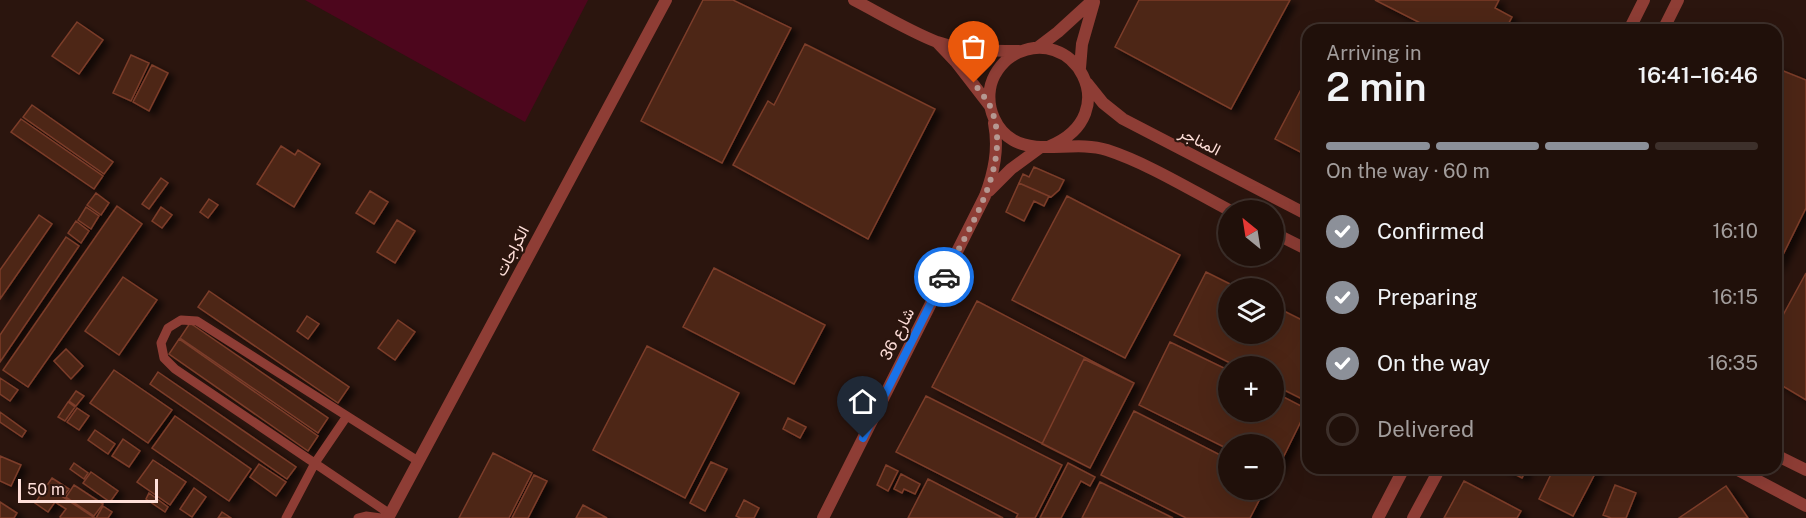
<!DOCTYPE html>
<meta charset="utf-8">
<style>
body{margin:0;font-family:"Public Sans",Vazirmatn,sans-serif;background:#2d1e18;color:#f1f3f6;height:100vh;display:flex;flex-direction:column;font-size:22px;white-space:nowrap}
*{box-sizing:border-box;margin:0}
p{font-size:20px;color:#a29d9c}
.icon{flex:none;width:33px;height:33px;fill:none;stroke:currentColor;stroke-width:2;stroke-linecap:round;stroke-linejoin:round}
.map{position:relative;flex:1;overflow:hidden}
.sheet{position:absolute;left:1302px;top:24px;width:480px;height:450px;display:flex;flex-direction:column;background:#20100a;border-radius:18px;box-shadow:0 6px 24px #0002,0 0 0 2px #3d302b}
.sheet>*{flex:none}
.needle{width:39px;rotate:330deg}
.buttons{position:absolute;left:1218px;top:200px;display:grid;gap:12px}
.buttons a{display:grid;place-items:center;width:66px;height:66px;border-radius:50%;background:#20100a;box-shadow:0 6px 24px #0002,0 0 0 2px #3d302b;font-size:30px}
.scale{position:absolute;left:18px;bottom:15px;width:140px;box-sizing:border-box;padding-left:6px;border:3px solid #ffdfd9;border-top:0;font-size:16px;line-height:21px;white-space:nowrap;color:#ffdfd9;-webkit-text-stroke:4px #2b150e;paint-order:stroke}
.pin{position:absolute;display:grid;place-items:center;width:51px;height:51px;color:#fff;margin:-62px -26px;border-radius:50% 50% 50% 0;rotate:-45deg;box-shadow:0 0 6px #0007}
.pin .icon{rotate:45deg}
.courier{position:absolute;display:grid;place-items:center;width:60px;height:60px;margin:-30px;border:4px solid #1a73e8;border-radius:50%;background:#fff;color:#222;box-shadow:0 2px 8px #0007}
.head em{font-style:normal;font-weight:600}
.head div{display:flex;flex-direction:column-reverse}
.head{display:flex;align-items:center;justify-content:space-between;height:102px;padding:0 24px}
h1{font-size:39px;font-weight:600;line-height:45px}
.bar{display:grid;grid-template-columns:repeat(4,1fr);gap:9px 6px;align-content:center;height:72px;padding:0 24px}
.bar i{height:8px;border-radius:4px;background:#3d302b}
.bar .active{background:#8c9099}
.bar p{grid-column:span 4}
ol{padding:0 24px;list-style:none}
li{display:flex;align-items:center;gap:18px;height:66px}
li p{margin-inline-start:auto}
li .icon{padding:6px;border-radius:50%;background:#8c9099;color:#fff;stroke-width:4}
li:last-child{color:#a29d9c}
li i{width:33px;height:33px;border:3px solid #3d302b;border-radius:50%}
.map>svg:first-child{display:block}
</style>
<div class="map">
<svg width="1806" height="518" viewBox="0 0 1806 518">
<defs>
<filter id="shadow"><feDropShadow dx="6" dy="4" stdDeviation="3" flood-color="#0009"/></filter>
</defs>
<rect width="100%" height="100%" fill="#2b150e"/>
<path fill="#4d061d" d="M305,0H588L525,122Z"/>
<path fill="#4e2619" stroke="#7c3d29" stroke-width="1.5" filter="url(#shadow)" d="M703,0H733L791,28L722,163L641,121Z
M1139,0H1290L1231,109L1115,47Z
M1375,0H1499L1495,8L1512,17L1505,30H1434Z
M77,22L103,40L79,74L52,56Z
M805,44L935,109L868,239L733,165L768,101L774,105Z
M131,55L149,63L131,101L113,93Z
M152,65L168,73L149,111L133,102Z
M1776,68L1806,80V208L1776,269Z
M1308,76V156L1275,139Z
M32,105L113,162L104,174L23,117Z
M21,119L103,176L94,189L11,132Z
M281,146L295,155L298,150L320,164L294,207L257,184Z
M1034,167L1064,180L1059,190L1051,197L1019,183L1023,174L1029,177Z
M161,178L168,183L149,209L142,204Z
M1019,183L1049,196L1044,206L1034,201L1024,221L1006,212Z
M370,191L388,202L374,224L356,213Z
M96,193L109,203L101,215L87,205Z
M1067,196L1180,255L1125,358L1012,300Z
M209,199L218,205L208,218L200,212Z
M117,206L142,224L28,387L3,370Z
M86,207L99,216L91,229L78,220Z
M161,207L172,215L162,228L152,221Z
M39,215L52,224L0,299V270Z
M397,220L415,231L395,263L377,252Z
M76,221L89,231L81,243L68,233Z
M66,237L79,246L0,362V335Z
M714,268L825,325L794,384L683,327Z
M1206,272L1238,288H1228V333H1274V306L1308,323V402L1274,385V366H1236L1174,335Z
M1806,273V400L1776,382V328Z
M123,277L157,300L119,355L85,331Z
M209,291L349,387L338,403L198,307Z
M977,301L1134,383L1090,468L932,387Z
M307,316L319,324L308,339L297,331Z
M398,320L415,332L395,360L378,348Z
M190,323L328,418L318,433L180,338Z
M179,339L318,436L308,451L169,354Z
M1170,342L1228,370V411H1274V392L1307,409L1276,472L1274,471V444H1228V449L1139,405Z
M647,346L739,393L685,498L593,450Z
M66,349L83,366L71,379L54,361Z
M1084,359L1134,383L1090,468L1042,444Z
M114,370L172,410L148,443L90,403Z
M158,372L296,467L287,479L150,384Z
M0,378L18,390L10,401L0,394Z
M76,391L84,396L76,406L69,401Z
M926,396L1062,465L1035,518H1016L1018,514L896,452Z
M68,402L75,407L65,421L58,417Z
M77,408L89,416L79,430L67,422Z
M1134,411L1228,459V489H1265L1250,518H1186L1101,475Z
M0,412L26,431L22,437L0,422Z
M175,416L251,469L229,501L152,448Z
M788,418L806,427L800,438L783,429Z
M95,430L115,444L108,454L88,440Z
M123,439L140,451L129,467L112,456Z
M493,453L532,473L509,518H459Z
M0,456L21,465L11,486L0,481Z
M153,460L186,482L170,505L137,482Z
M711,462L727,469L705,511L690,503Z
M74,463L88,473L84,479L70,469Z
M1068,463L1095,477L1090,486L1081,481L1061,518H1040Z
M259,464L286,482L276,496L250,477Z
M886,465L898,471L888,491L877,485Z
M1503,468H1527L1522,478Z
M1554,468H1598L1573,516L1539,499Z
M91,472L118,491L110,502L83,483Z
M901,474L920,484L915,494L904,489L902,493L894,489Z
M534,475L547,481L528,518H512Z
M52,478L69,489L63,497L95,518H61L60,517L66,509L55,502L48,512L35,503Z
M928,479L1003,518H908Z
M1464,481L1521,511L1517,518H1444Z
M1100,482L1173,518H1082Z
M74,485L103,504L94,516L66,497Z
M1615,485L1636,493L1626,518H1611L1603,515Z
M1726,486L1748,518H1679Z
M194,488L206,497L192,517L180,509Z
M149,493L168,507L165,512L146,499Z
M744,500L759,508L754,518H740L736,516Z
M0,502L17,513L14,518H0Z
M583,505L607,518H576Z
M103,506L112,512L108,518H96Z
M222,512L231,518H218Z"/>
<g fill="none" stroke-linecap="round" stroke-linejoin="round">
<path stroke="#8e3d35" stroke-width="9" d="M390,514L175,369L164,358L161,343L168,328L181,320L197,321L418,461
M286,518L315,463L347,416
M358,518L366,516L381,518"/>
<path stroke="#8e3d35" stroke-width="12" d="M854,0C881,14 909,31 937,42C963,51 992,51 1019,51
M1629,30L1644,0
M1663,30L1678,0
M938,43L956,62L990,106
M1037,48L1058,32L1093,0
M1080,68L1082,44L1094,2
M1087,83L1103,103L1123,119L1308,215
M1050,146C1127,114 1073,20 1012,56C1001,63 992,76 990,89C987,109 996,130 1013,140C1038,155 1076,140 1107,150C1147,163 1191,190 1229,210
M989,191L1011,169L1041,147
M1274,233L1308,250
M1776,455L1806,470
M1734,468L1806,506
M388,518L666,0
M823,518L985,196C994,172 999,149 994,123
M1378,518L1404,468
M1413,518L1440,468"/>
</g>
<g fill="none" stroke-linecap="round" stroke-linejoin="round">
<path stroke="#b59892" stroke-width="6" stroke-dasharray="0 10.8" d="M944,277C968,229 1015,162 990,106C986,98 979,91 974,83"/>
<path stroke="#1a73e8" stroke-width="8" d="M863,438L944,277"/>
</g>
<g text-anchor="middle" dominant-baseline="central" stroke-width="4.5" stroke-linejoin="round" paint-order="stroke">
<g font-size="16" fill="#ffdfd9" stroke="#2b150e">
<text transform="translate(1200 141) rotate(27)">المناجر</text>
<text transform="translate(512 251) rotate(-62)">الكراجات</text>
<text transform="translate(897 334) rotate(-63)">شارع 36</text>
</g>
</g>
</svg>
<div class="buttons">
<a><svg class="needle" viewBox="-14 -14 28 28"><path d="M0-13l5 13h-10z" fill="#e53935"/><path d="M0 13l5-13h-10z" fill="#a29d9c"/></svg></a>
<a><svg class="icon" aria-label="layers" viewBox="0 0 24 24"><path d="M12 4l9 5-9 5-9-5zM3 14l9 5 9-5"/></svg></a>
<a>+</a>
<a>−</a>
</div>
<div class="scale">50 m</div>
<div class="pin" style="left:974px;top:83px;background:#ea580c"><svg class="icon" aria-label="bag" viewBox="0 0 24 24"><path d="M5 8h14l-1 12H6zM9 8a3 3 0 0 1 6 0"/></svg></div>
<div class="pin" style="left:863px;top:438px;background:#1f2937"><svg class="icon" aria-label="home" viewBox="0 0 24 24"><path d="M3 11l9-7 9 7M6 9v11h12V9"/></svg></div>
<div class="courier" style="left:944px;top:277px"><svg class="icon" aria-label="car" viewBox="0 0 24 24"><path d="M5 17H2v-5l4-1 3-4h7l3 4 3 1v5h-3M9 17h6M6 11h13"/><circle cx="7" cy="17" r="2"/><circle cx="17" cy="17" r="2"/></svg></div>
<section class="sheet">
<div class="head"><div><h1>2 min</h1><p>Arriving in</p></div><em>16:41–16:46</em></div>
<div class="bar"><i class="active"></i><i class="active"></i><i class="active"></i><i></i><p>On the way · 60 m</p></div>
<ol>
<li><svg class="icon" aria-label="check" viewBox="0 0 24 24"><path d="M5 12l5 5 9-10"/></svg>Confirmed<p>16:10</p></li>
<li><svg class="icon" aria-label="check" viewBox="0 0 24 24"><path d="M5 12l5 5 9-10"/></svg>Preparing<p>16:15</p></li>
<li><svg class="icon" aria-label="check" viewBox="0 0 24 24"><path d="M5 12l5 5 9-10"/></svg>On the way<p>16:35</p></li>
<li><i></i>Delivered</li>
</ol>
</section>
</div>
